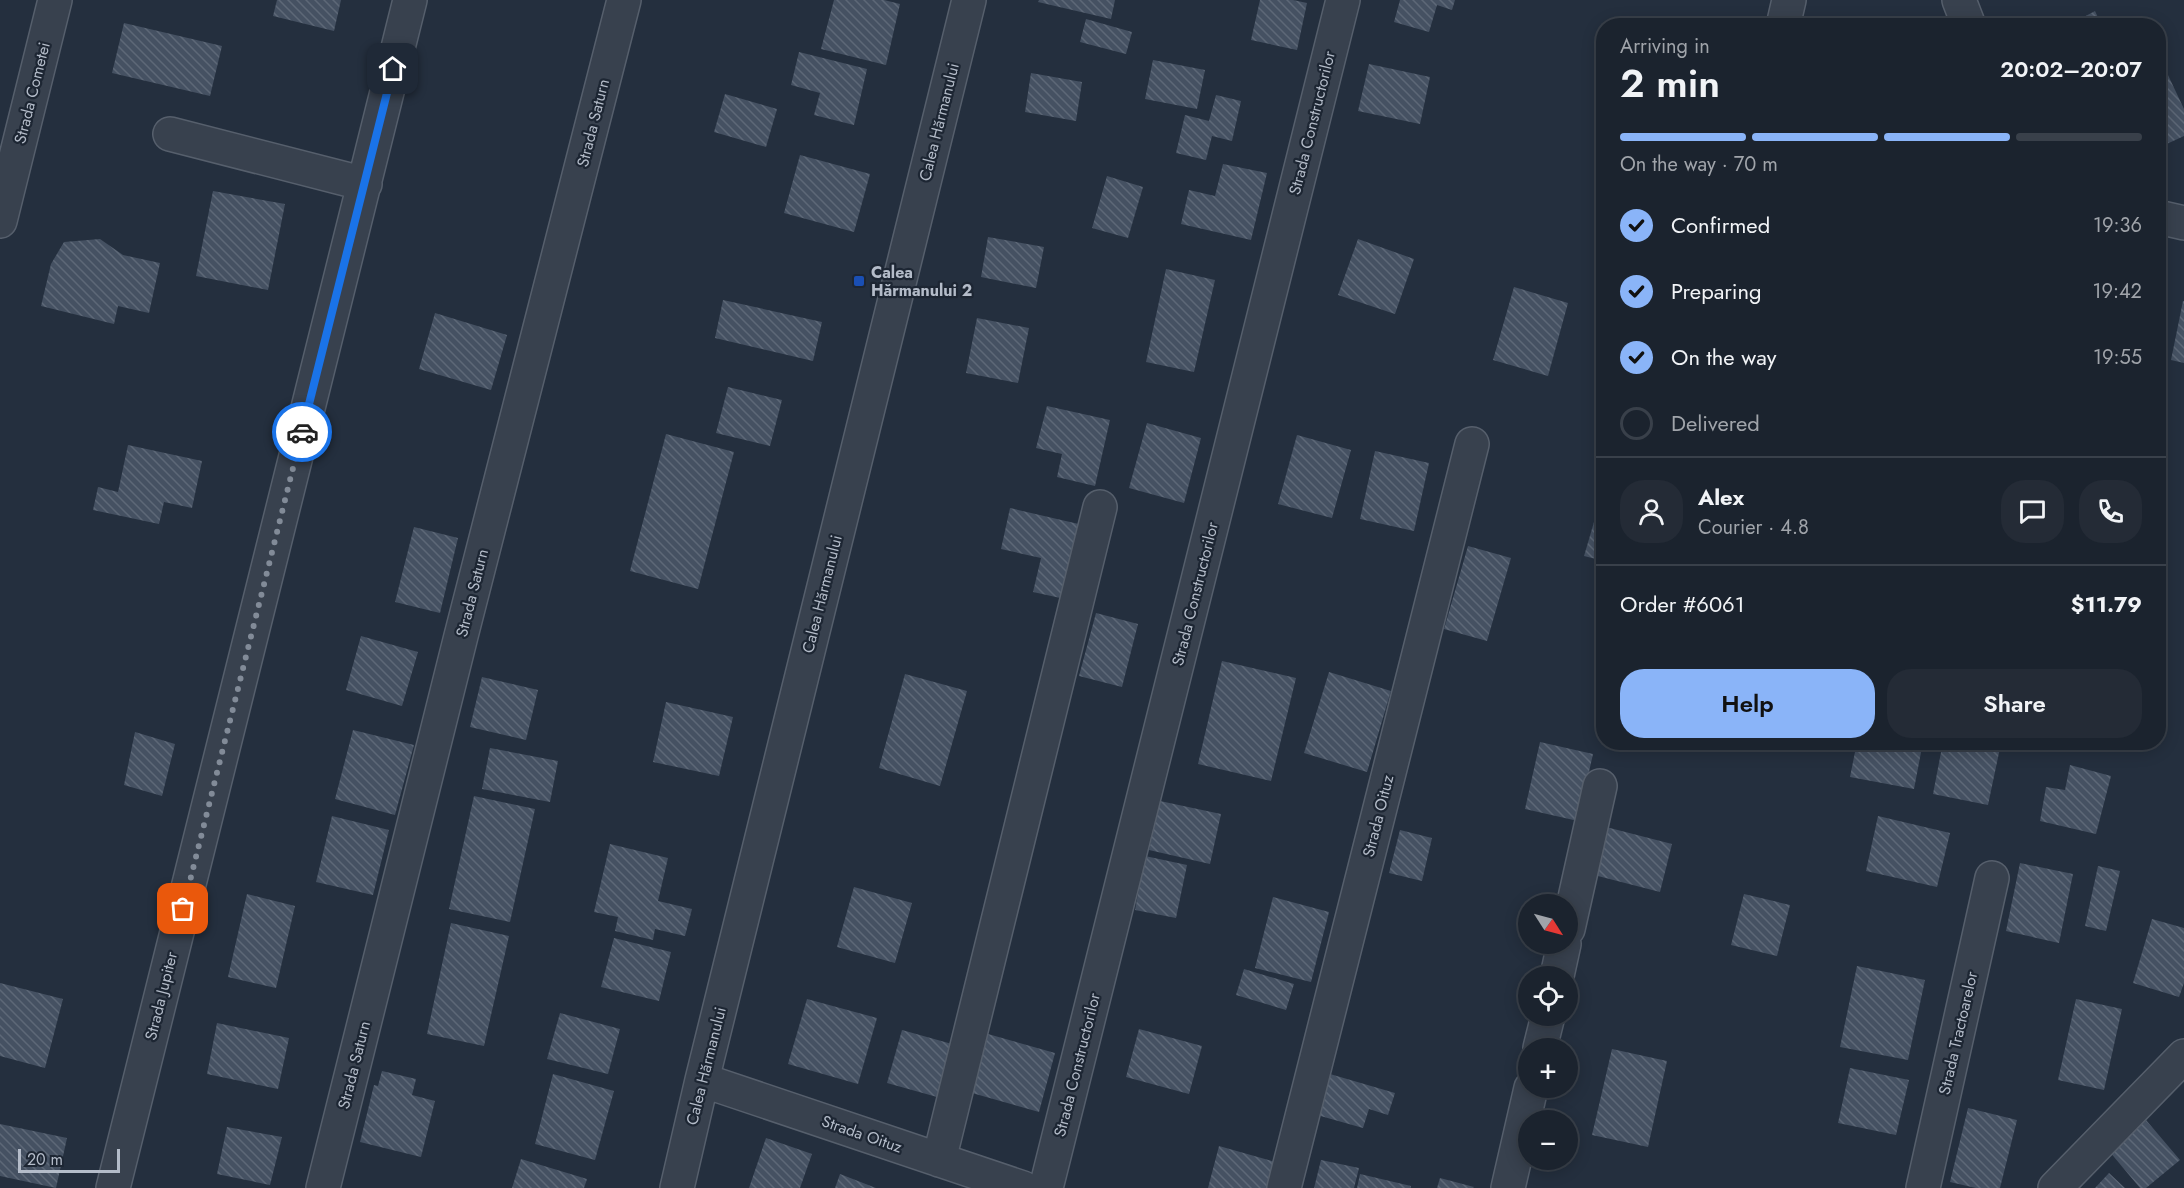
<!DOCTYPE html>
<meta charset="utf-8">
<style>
body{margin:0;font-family:Jost,sans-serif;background:#242b36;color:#f1f3f6;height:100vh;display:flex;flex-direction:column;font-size:22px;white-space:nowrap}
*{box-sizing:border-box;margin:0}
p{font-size:20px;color:#a0a4aa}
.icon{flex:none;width:33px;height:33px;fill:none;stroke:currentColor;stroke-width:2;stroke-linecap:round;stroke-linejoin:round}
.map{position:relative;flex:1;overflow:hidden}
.side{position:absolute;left:1596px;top:18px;width:570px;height:732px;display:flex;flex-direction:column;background:#1b232e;border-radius:24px;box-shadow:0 3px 15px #0003,0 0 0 2px #39404a}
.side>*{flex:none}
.needle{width:39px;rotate:126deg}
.tools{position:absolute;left:1518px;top:894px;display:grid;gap:12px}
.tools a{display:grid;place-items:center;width:60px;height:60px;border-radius:50%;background:#1b232e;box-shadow:0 3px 15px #0003,0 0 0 2px #39404a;font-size:30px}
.scale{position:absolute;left:18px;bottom:15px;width:102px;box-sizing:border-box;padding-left:6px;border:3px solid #b4bcc9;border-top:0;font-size:16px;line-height:21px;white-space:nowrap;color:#b4bcc9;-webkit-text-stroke:4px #1d2633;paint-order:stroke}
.pin{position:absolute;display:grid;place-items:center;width:51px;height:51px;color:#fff;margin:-26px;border-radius:12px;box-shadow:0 3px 9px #0006}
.courier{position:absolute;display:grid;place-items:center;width:60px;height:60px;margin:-30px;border:4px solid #1a73e8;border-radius:50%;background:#fff;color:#222;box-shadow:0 2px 8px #0007}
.headline em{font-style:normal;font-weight:600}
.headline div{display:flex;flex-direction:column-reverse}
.headline{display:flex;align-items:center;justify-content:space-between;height:102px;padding:0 24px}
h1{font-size:39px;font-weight:600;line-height:45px}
.bar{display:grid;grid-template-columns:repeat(4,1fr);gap:9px 6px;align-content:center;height:72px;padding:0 24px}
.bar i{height:8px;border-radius:4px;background:#39404a}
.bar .current{background:#8ab4f8}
.bar p{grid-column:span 4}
.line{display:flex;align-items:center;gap:15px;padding:0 24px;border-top:2px solid #39404a}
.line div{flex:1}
.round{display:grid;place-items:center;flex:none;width:63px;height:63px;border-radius:24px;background:#242b36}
ol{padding:0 24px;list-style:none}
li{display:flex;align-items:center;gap:18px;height:66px}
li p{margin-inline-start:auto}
li .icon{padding:6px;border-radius:50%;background:#8ab4f8;color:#111;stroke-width:4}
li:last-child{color:#a0a4aa}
li i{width:33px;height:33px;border:3px solid #39404a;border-radius:50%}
.action{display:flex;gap:12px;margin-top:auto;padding:12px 24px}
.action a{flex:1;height:69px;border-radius:24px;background:#8ab4f8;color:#111;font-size:24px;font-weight:600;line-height:69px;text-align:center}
.action a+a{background:#242b36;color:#f1f3f6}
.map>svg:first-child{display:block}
</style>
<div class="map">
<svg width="2184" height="1188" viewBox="0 0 2184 1188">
<defs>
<pattern id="building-back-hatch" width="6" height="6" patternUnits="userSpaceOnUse" patternTransform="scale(1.5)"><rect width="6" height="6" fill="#455162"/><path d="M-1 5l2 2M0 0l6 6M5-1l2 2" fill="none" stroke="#5d6877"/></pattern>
</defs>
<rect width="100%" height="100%" fill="#242f3e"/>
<path fill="url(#building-back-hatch)" d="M277,0H341L334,31L273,16Z
M834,0H884L900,4L886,65L821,49Z
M1039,0H1115L1111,19L1038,2Z
M1260,0H1293L1307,3L1297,50L1251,40Z
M1400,0H1455L1452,10L1437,5L1429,32L1394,22Z
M2095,11L2102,26H2067Z
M1086,19L1132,32L1126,54L1080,42Z
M124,23L222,46L210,96L112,73Z
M799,52L867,69L854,125L814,115L820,93L791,85Z
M1153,60L1205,70L1197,109L1145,99Z
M1369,64L1430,77L1420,124L1358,111Z
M1031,73L1082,82L1076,121L1025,112Z
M2168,75L2184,109V136L2158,148V79Z
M725,94L777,109L766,147L714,132Z
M1216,95L1241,101L1232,141L1212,136L1206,160L1176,153L1185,115L1209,121Z
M800,155L870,174L854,232L784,213Z
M1223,164L1267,173L1251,240L1181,224L1189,190L1215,196Z
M1107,176L1143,187L1128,238L1092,228Z
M213,191L285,204L268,290L196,276Z
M988,237L1044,247L1036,288L981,277Z
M100,239L123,255L160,263L149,313L118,306L114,324L41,306L51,264L64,242Z
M1358,239L1414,259L1395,314L1338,295Z
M1166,269L1215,280L1194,372L1146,362Z
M1514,287L1568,303L1548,376L1493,360Z
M723,300L822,322L813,361L715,338Z
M2183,301H2184V363L2171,360Z
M435,313L507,335L491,390L419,369Z
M977,318L1029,328L1018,383L966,373Z
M728,387L782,400L770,446L716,433Z
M1047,406L1110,420L1095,486L1057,477L1062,454L1036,448Z
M1147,423L1201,438L1184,503L1129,488Z
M666,434L734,452L698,589L630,571Z
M1297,435L1351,450L1332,518L1278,504Z
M128,445L202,461L192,508L164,502L159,524L93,510L98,487L118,492Z
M1375,451L1429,463L1414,531L1360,519Z
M1010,508L1083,525L1065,599L1033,592L1041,558L1001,549Z
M1594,522L1604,524V561L1584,556Z
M414,527L458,538L440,613L395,602Z
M1468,546L1511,558L1487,641L1444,629Z
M1096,613L1138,624L1122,687L1079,676Z
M361,636L418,652L402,706L346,690Z
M1222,661L1296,678L1271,781L1198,764Z
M1329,672L1391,691L1367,772L1304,753Z
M905,674L967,691L940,786L879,768Z
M482,677L538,690L526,740L470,727Z
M666,702L733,717L719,776L653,762Z
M353,730L414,745L395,815L335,799Z
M135,732L175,744L162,796L124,785Z
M1540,742L1593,754L1578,821L1525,809Z
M1857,742H1923L1914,789L1850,777Z
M1943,742H1970L2000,748L1988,805L1933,794Z
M490,748L558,761L550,802L482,789Z
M2070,765L2111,776L2096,834L2040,821L2046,787L2065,790Z
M474,796L535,809L510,922L449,909Z
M1160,801L1221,814L1210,864L1149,850Z
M332,816L389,830L373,895L316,882Z
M1878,816L1950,833L1937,887L1866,871Z
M1606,827L1672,844L1660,892L1594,875Z
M1400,830L1432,838L1422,881L1389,873Z
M610,844L668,858L658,901L692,909L685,936L655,929L653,940L615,931L618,917L594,912Z
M1145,856L1187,865L1176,918L1135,910Z
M2020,863L2073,874L2059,943L2006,931Z
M2098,866L2120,871L2106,931L2085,926Z
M854,887L912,903L895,963L837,947Z
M247,894L295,906L276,988L228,977Z
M1744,894L1790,905L1777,956L1731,945Z
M1273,897L1329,912L1311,982L1255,968Z
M2152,919L2184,928V983L2179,997L2133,983Z
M451,923L509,936L484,1046L427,1034Z
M614,938L671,952L659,1001L601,987Z
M1857,966L1925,980L1908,1060L1840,1047Z
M1244,969L1294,984L1286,1010L1236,995Z
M0,983L63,999L45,1068L0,1056Z
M807,999L877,1018L858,1084L788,1064Z
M2076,999L2122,1009L2104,1090L2058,1080Z
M560,1013L620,1029L608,1074L547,1059Z
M217,1023L289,1038L278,1089L207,1074Z
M1139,1029L1202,1046L1189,1094L1126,1077Z
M902,1030L952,1044L937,1097L887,1083Z
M988,1034L1055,1053L1039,1112L972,1093Z
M1612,1049L1667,1061L1648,1147L1592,1135Z
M1850,1068L1909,1080L1896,1135L1838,1123Z
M382,1071L416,1079L412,1095L435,1101L421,1157L360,1142L374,1085L378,1086Z
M553,1074L614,1091L595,1160L535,1144Z
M1330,1074L1395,1093L1388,1115L1369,1109L1363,1128L1317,1115Z
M1968,1108L2017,1120L2000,1188H1976L1950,1182Z
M2146,1120L2180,1160L2146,1188H2140L2109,1151Z
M0,1124L67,1138L56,1188L0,1176Z
M227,1127L282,1137L270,1185L217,1174Z
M766,1138L812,1154L800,1188H749Z
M1219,1146L1279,1163L1272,1188H1208Z
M521,1159L587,1179L584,1188H512Z
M1321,1160L1359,1168L1354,1188H1314Z
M2109,1173L2125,1188H2095Z
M840,1174L876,1188H835Z
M1360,1174L1411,1186V1188H1357Z
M1440,1178L1474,1187L1473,1188H1437Z"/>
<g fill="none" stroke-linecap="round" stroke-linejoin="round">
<g stroke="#565f6c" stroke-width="36">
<path id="minor" d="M1959,0L1969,26
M1783,26L1789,0
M170,134L365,184
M2158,217L2184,223
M0,221L55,0
M1568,929L1600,786
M1557,976L1564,944
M1540,1048L1548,1016
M702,1080L1023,1188
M939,1160L1100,507
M113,1188L410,0
M323,1188L461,636L624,0
M677,1188L702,1080L969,0
M1046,1188L1343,0
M1284,1188L1472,444
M1508,1188L1531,1088
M1923,1188L1992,878
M2055,1188L2184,1056"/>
</g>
<use href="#minor" stroke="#38414e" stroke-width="33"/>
</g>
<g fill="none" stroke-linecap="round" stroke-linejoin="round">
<path stroke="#828b98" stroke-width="6" stroke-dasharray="0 10.8" d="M183,909L302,432"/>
<path stroke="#1a73e8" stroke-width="8" d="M302,432L393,69"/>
</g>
<rect fill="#1a4fb4" stroke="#1d2633" stroke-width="2" x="853" y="275" width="12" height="12" rx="3"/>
<g text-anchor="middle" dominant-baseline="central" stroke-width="4.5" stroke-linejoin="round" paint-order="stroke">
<g font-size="16" fill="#b4bcc9" stroke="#1d2633">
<text transform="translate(32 93) rotate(-76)">Strada Cometei</text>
<text transform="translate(939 122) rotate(-76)">Calea Hărmanului</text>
<text transform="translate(593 123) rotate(-76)">Strada Saturn</text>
<text transform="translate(1312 123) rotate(-76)">Strada Constructorilor</text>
<text transform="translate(472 593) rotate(-76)">Strada Saturn</text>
<text transform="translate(822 594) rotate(-76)">Calea Hărmanului</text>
<text transform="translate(1195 594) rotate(-76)">Strada Constructorilor</text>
<text transform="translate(1378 816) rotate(-76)">Strada Oituz</text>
<text transform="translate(161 996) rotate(-76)">Strada Jupiter</text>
<text transform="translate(1958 1033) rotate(-77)">Strada Tractoarelor</text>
<text transform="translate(354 1065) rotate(-76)">Strada Saturn</text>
<text transform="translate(1077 1065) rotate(-76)">Strada Constructorilor</text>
<text transform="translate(706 1066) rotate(-76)">Calea Hărmanului</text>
<text transform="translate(862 1134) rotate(19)">Strada Oituz</text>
</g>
<g font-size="16" font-weight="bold" fill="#b4bcc9" stroke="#1d2633" text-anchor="start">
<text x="871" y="272">Calea<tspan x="871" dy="18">Hărmanului 2</tspan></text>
</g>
</g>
</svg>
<div class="tools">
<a><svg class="needle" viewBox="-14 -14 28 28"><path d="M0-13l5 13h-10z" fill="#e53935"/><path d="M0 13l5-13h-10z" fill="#a0a4aa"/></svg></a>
<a><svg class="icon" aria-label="locate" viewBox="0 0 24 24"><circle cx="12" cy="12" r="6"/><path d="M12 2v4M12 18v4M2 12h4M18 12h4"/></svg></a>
<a>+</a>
<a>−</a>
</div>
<div class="scale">20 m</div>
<div class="pin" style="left:183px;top:909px;background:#ea580c"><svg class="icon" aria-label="bag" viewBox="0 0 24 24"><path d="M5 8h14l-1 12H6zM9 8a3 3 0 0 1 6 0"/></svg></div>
<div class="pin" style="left:393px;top:69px;background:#1f2937"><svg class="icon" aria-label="home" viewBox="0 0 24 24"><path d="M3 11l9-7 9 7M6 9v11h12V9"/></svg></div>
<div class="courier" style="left:302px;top:432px"><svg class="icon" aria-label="car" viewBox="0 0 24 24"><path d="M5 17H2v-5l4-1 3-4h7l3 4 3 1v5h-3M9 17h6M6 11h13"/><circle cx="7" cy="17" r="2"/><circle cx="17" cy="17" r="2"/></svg></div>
<section class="side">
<div class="headline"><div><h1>2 min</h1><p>Arriving in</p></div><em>20:02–20:07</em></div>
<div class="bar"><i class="current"></i><i class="current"></i><i class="current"></i><i></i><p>On the way · 70 m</p></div>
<ol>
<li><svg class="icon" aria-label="check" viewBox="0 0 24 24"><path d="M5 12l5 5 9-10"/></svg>Confirmed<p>19:36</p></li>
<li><svg class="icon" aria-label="check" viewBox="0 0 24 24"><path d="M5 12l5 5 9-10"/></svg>Preparing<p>19:42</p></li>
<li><svg class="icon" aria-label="check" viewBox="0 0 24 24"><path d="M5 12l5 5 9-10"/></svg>On the way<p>19:55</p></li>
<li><i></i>Delivered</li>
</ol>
<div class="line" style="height:108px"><a class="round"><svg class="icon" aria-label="person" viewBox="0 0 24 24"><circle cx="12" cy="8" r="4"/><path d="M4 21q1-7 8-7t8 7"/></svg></a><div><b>Alex</b><p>Courier · 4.8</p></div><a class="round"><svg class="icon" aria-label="chat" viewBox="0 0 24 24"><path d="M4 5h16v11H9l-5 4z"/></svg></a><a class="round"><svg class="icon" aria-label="phone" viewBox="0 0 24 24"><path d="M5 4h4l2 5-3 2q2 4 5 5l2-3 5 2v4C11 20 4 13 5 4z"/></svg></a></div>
<div class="line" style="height:78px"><div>Order #6061</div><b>$11.79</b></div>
<div class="action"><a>Help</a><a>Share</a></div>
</section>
</div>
